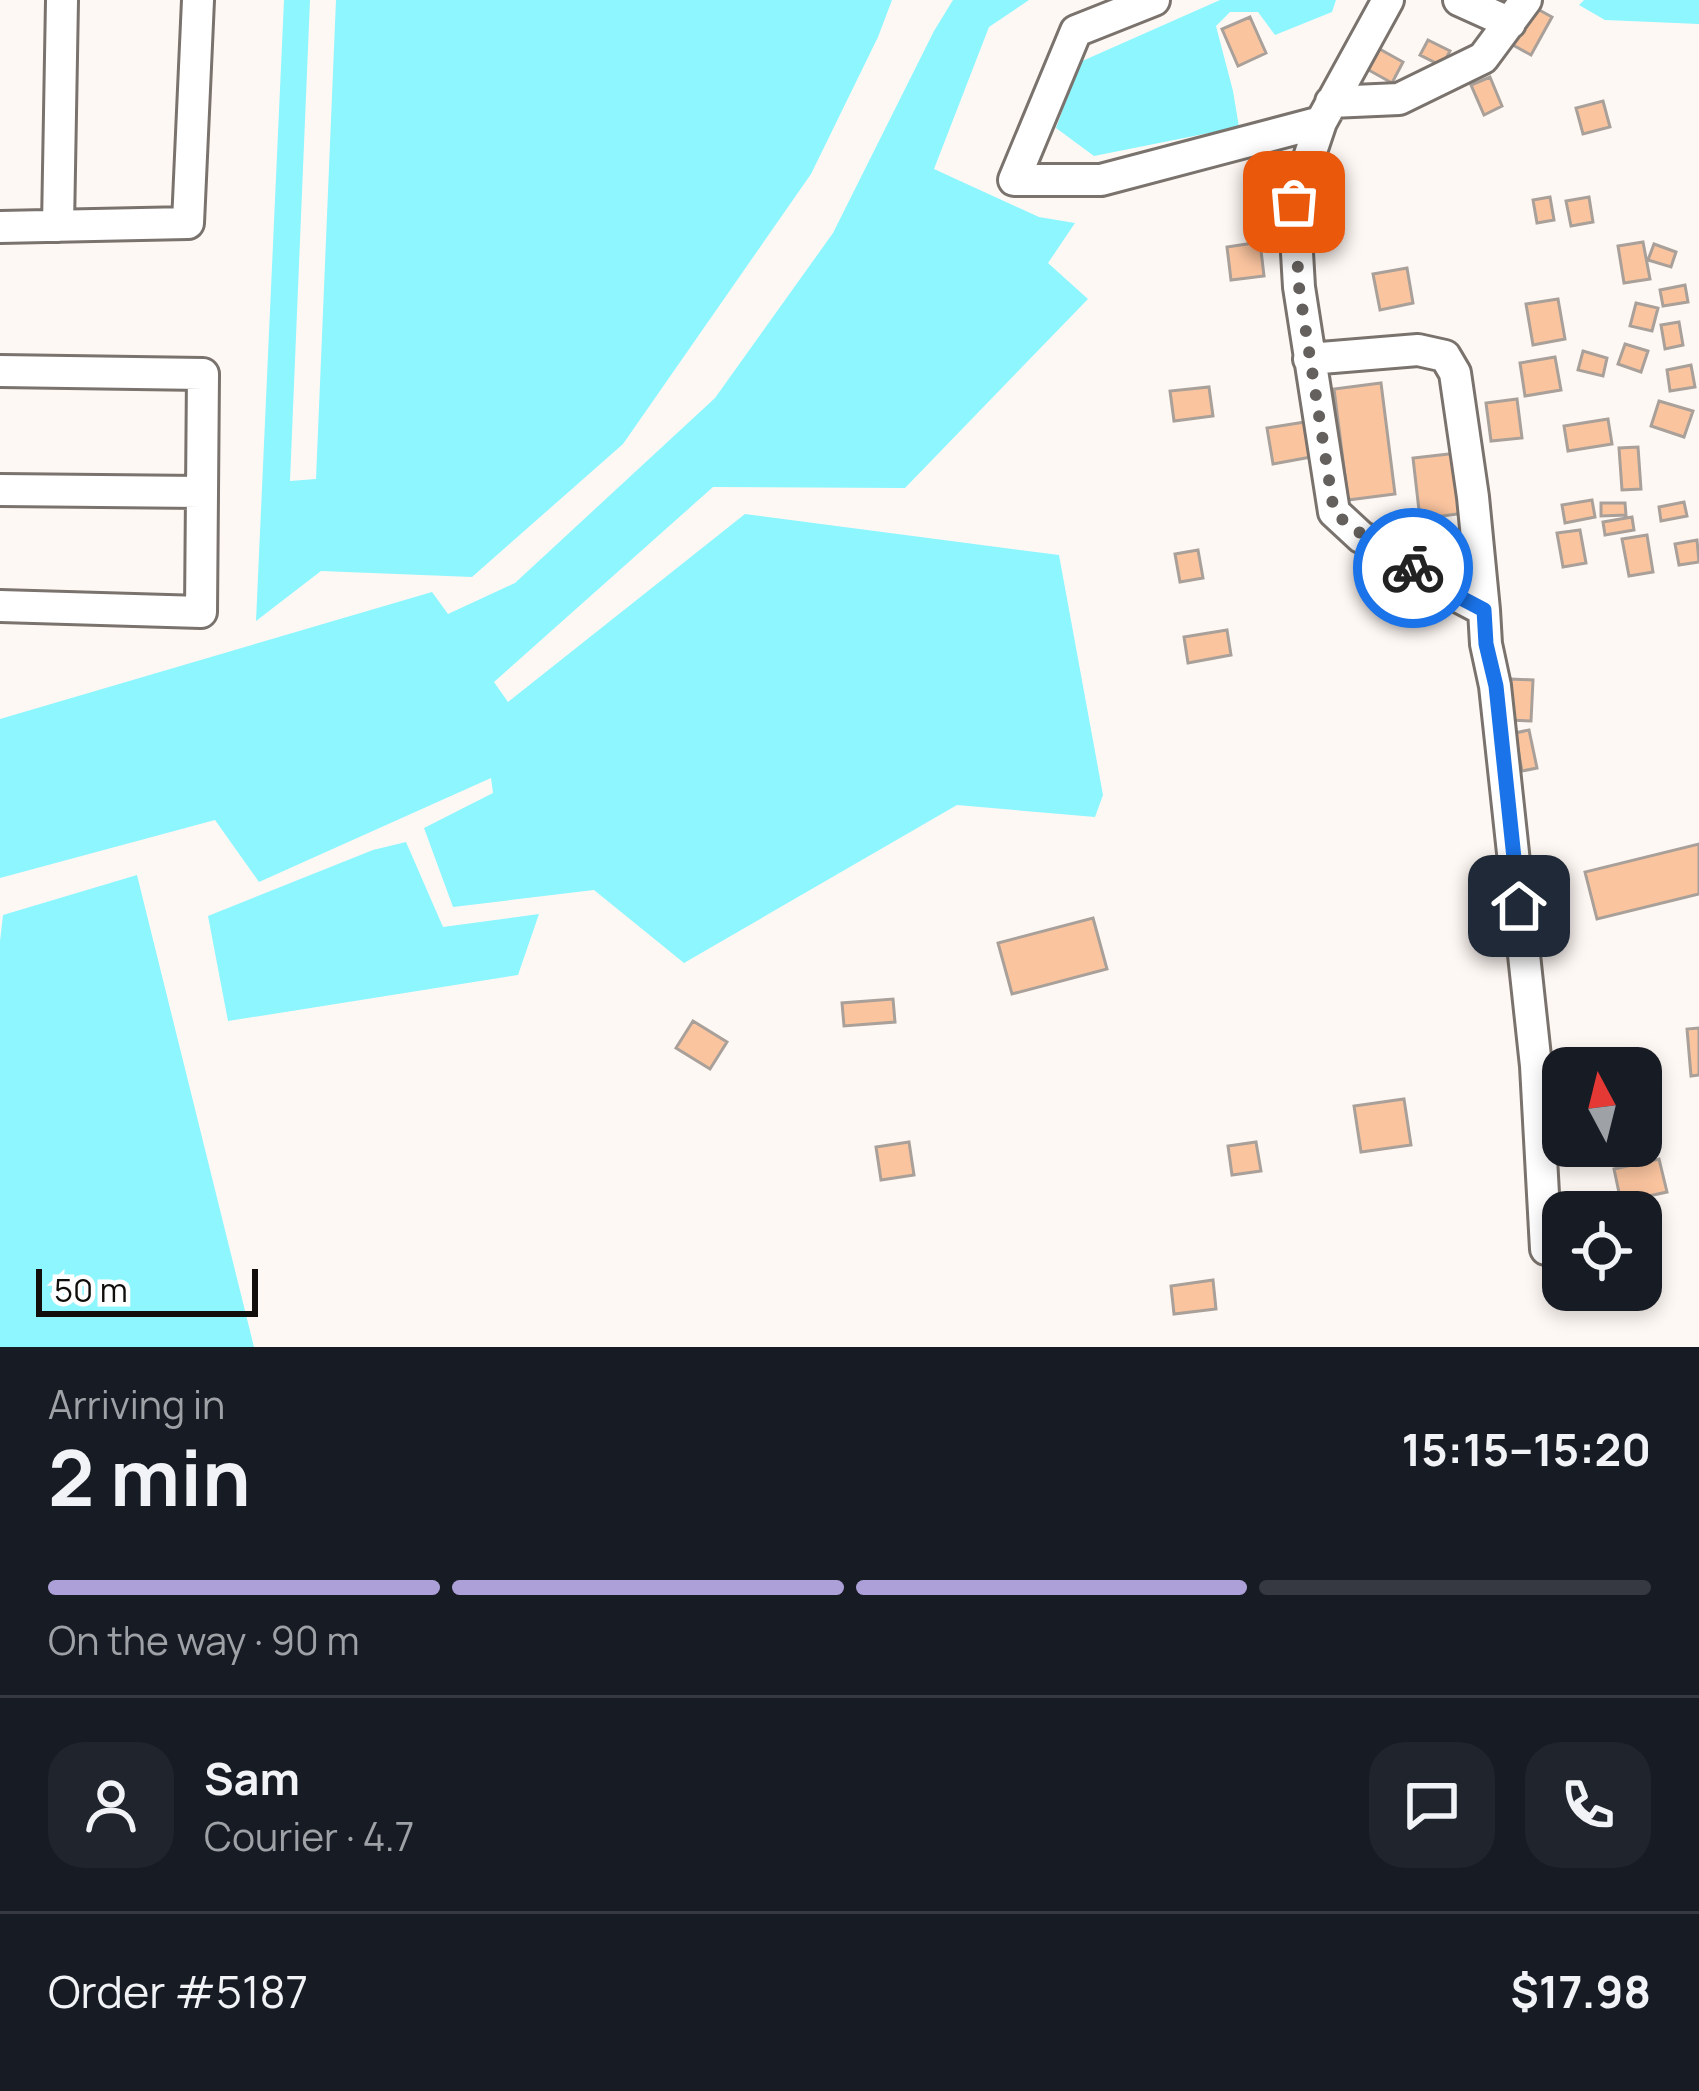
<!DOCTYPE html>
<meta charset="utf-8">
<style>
body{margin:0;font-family:Manrope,sans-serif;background:#20242c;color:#f1f3f6;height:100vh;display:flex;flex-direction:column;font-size:45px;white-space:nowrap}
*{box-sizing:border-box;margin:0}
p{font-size:39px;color:#9ea1a6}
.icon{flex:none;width:66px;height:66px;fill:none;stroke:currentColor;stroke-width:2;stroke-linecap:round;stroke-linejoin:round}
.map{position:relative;height:1347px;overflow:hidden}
.sheet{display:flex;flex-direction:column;background:#171b24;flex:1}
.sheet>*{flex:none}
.needle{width:78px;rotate:353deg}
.controls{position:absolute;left:1542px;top:1047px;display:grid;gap:24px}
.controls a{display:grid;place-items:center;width:120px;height:120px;border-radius:24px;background:#171b24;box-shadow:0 6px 18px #0003;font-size:60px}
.scale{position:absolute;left:36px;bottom:30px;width:222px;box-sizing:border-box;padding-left:12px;border:6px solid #110e0c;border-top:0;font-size:33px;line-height:42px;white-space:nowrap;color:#110e0c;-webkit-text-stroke:9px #fff;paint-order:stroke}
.pin{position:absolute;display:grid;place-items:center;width:102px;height:102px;color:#fff;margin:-51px;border-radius:24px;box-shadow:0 6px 18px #0006}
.courier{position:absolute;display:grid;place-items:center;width:120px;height:120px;margin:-60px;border:9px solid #1a73e8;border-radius:50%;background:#fff;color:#222;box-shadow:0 3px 15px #0007}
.summary em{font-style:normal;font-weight:700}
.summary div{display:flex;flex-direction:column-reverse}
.summary{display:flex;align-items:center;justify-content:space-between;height:204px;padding:0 48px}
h1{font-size:78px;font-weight:700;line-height:90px}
.bar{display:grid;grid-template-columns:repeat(4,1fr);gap:18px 12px;align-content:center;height:144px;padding:0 48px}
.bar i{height:15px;border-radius:9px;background:#363941}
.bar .active{background:#ada0d8}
.bar p{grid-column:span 4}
.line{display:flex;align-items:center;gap:30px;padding:0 48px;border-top:3px solid #363941}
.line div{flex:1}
.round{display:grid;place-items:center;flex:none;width:126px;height:126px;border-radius:36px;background:#20242c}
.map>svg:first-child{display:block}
</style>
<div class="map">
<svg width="1699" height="1347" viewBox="0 0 1699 1347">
<rect width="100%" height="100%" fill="#fef8f4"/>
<path fill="#8df6fe" d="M284,0H310L290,481L316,479L336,0H892L878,37L811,174L623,444L472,577L321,571L256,621Z
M953,0H1029L989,27L934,169L1039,217L1075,223L1048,263L1088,299L905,488L713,487L494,682L508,702L745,514L1059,555L1103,795L1095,817L957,805L684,963L594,890L453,907L424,828L493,793L491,778L259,882L215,820L0,878V719L432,592L448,614L515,583L715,398L833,233L934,31Z
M1220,0H1336L1332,12L1275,35L1258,12H1230L1216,26L1233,91L1239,127L1094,156L1056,128L1080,62Z
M1584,0H1699V24L1605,20L1579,5Z
M406,842L443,927L539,914L518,975L228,1021L208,916L373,850Z
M137,875L254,1347H0V941L3,915Z"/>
<path fill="#fac49f" stroke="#a9a09a" stroke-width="3" d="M1532,6L1552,17L1531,55L1511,44Z
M1250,17L1266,53L1238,66L1222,29Z
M1428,40L1450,51L1442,66L1420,55Z
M1376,47L1403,62L1392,83L1365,68Z
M1490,77L1502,106L1484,115L1471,85Z
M1603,101L1610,127L1583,134L1576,108Z
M1550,197L1554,220L1537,223L1533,200Z
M1589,197L1593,222L1571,226L1566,201Z
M1260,242L1264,276L1231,280L1227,247Z
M1643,242L1650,279L1624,283L1618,246Z
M1654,244L1676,252L1671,267L1648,260Z
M1407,268L1413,303L1380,310L1373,274Z
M1685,285L1688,302L1663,306L1660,290Z
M1558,299L1565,339L1533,345L1526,304Z
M1636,303L1658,308L1652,331L1630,326Z
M1679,322L1683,345L1665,349L1661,325Z
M1625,344L1648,351L1641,372L1618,364Z
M1583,351L1607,358L1603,376L1578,370Z
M1555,357L1561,390L1525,396L1520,363Z
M1691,365L1695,387L1670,391L1667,370Z
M1381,383L1395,494L1348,500L1334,389Z
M1209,387L1213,416L1174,421L1170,391Z
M1517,399L1522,438L1491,441L1486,403Z
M1659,401L1693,411L1684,437L1651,426Z
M1608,419L1612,444L1568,451L1564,426Z
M1305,422L1311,457L1273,464L1267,428Z
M1638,447L1641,489L1622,490L1619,448Z
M1458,453L1465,513L1420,519L1413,458Z
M1592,500L1595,517L1565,523L1562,505Z
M1684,502L1687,516L1661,521L1659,507Z
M1601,503H1625L1626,515L1601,516Z
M1632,517L1634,530L1605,535L1603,522Z
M1580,530L1586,563L1563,567L1557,533Z
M1647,535L1653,572L1629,576L1622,539Z
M1697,540L1699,562L1679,565L1675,544Z
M1198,550L1203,578L1180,582L1175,554Z
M1227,630L1231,655L1188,663L1184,637Z
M1511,679L1533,680L1531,721L1509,720Z
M1529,730L1537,768L1522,771L1515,733Z
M1699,844V894L1597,919L1585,872Z
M1093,918L1107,969L1012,994L998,943Z
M893,999L895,1022L844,1026L842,1003Z
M693,1021L727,1042L710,1069L676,1048Z
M1699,1028V1075L1691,1076L1687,1029Z
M1404,1099L1411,1145L1361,1152L1354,1106Z
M909,1142L914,1175L881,1180L876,1147Z
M1256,1142L1261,1171L1232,1175L1228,1146Z
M1659,1159L1667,1192L1621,1202L1614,1169Z
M1213,1280L1216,1309L1174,1314L1171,1286Z"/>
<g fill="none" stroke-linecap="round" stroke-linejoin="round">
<g stroke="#7a726c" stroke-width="36">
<path id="street" d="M1154,0L1076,31L1014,180H1101L1321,122
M1388,0L1321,122L1294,202L1299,287L1334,512L1361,537L1386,549L1446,590L1484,610L1486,644L1495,686L1536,1066L1546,1249
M1459,0L1510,23
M1331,102L1399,99L1483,58L1526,0
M58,226L62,0
M0,227L188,223L198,0
M1309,359L1418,350L1445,356L1455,373L1473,497L1484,610
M0,371L203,374L201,612L0,606
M0,490L201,492"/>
</g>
<use href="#street" stroke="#fff" stroke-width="30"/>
</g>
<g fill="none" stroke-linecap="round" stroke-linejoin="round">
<path stroke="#64605d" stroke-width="12" stroke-dasharray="0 21.6" d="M1294,202L1299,287L1334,512C1360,536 1385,548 1413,568"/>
<path stroke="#1a73e8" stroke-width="15" d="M1413,568L1446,590L1484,610L1486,644L1496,686L1519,906"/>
</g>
</svg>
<div class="controls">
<a><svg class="needle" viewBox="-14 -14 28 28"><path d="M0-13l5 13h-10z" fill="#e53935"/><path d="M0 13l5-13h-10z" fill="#9ea1a6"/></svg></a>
<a><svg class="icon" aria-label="locate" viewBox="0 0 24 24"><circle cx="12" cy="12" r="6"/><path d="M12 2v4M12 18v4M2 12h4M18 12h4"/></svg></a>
</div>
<div class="scale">50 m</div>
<div class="pin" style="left:1294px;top:202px;background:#ea580c"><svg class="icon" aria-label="bag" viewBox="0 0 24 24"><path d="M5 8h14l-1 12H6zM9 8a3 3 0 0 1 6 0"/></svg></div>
<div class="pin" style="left:1519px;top:906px;background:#1f2937"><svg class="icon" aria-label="home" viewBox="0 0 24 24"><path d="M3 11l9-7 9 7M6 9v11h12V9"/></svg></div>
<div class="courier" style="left:1413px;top:568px"><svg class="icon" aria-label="bike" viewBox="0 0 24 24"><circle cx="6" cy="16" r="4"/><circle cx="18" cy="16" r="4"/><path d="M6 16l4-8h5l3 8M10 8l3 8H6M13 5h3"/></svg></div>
</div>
<section class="sheet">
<div class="summary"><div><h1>2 min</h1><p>Arriving in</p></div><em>15:15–15:20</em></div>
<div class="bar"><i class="active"></i><i class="active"></i><i class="active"></i><i></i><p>On the way · 90 m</p></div>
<div class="line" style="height:216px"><a class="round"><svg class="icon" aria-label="person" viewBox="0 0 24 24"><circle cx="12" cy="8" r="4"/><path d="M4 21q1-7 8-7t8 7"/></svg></a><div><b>Sam</b><p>Courier · 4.7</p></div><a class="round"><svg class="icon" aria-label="chat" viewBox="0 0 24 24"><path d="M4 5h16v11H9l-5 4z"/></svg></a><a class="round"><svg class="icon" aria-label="phone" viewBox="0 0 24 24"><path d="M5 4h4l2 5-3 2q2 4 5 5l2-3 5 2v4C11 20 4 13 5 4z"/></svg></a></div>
<div class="line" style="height:156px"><div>Order #5187</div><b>$17.98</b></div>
</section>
